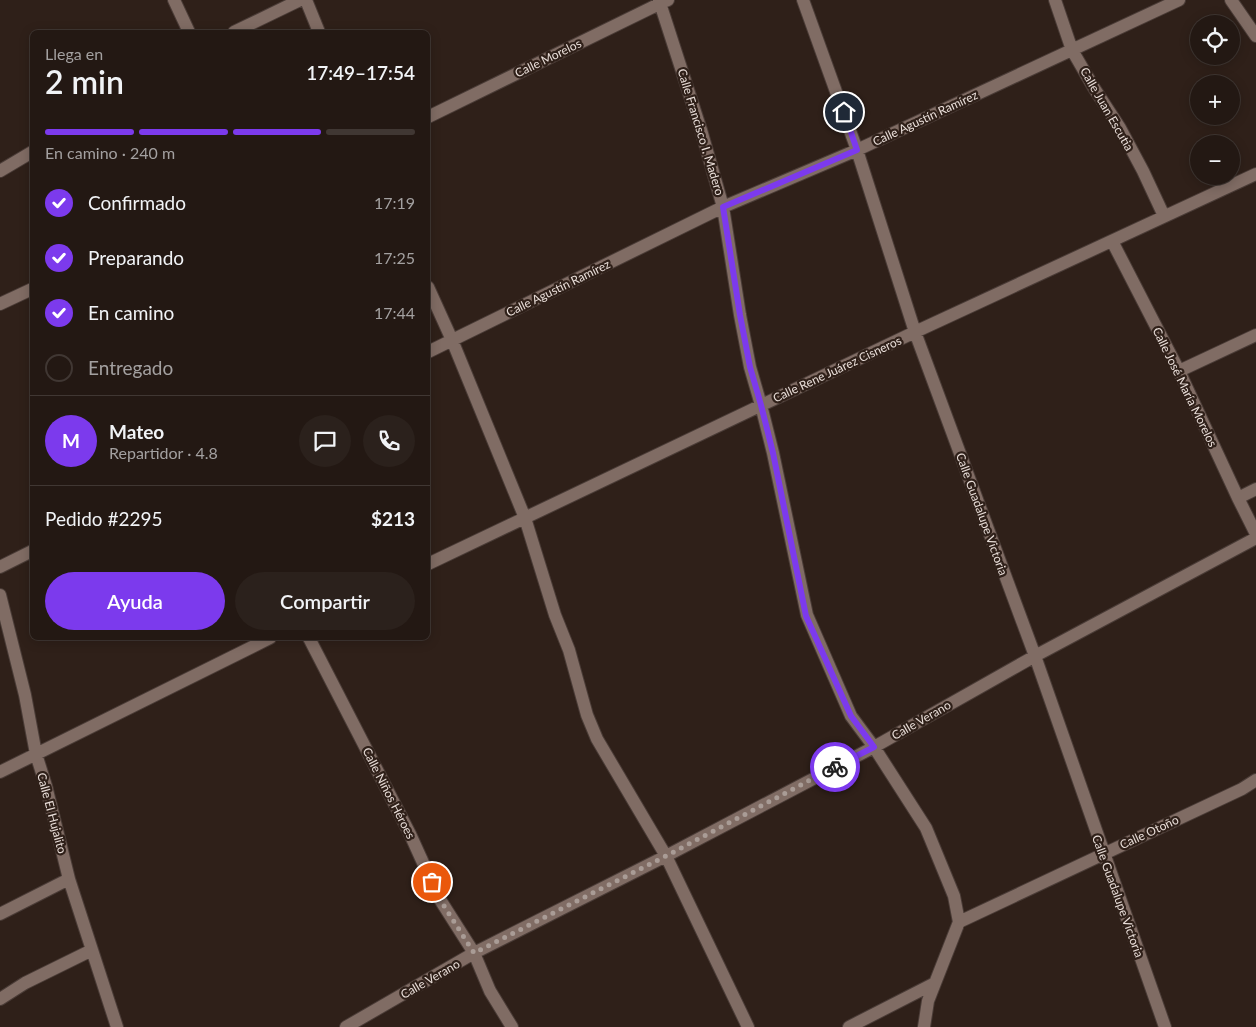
<!DOCTYPE html>
<html lang="es">
<meta charset="utf-8">
<style>
body{margin:0;font-family:Lato,sans-serif;background:#2b211c;color:#f1f3f6;height:100vh;display:flex;flex-direction:column;font-size:19px;white-space:nowrap}
*{box-sizing:border-box;margin:0}
p{font-size:16px;color:#a3a0a0}
.icon{flex:none;width:28px;height:28px;fill:none;stroke:currentColor;stroke-width:2;stroke-linecap:round;stroke-linejoin:round}
.map{position:relative;flex:1;overflow:hidden}
.details{position:absolute;left:30px;top:30px;width:400px;height:610px;display:flex;flex-direction:column;background:#231813;border-radius:8px;box-shadow:0 2px 12px #0003,0 0 0 1px #403733}
.details>*{flex:none}
.buttons{position:absolute;left:1190px;top:15px;display:grid;gap:10px}
.buttons a{display:grid;place-items:center;width:50px;height:50px;border-radius:50%;background:#231813;box-shadow:0 2px 12px #0003,0 0 0 1px #403733;font-size:25px}
.pin{position:absolute;display:grid;place-items:center;width:42px;height:42px;color:#fff;margin:-21px;border:2px solid #fff;border-radius:50%;box-shadow:0 1px 5px #0007}
.courier{position:absolute;display:grid;place-items:center;width:50px;height:50px;margin:-25px;border:4px solid #7c3aed;border-radius:50%;background:#fff;color:#222;box-shadow:0 1px 6px #0007}
.overview em{font-style:normal;font-weight:600}
.overview div{display:flex;flex-direction:column-reverse}
.overview{display:flex;align-items:center;justify-content:space-between;height:85px;padding:0 15px}
h1{font-size:32px;font-weight:600;line-height:38px}
.bar{display:grid;grid-template-columns:repeat(4,1fr);gap:8px 5px;align-content:center;height:60px;padding:0 15px}
.bar i{height:6px;border-radius:4px;background:#403733}
.bar .selected{background:#7c3aed}
.bar p{grid-column:span 4}
.line{display:flex;align-items:center;gap:12px;padding:0 15px;border-top:1px solid #403733}
.line div{flex:1}
.round{display:grid;place-items:center;flex:none;width:52px;height:52px;border-radius:26px;background:#2b211c}
ol{padding:0 15px;list-style:none}
li{display:flex;align-items:center;gap:15px;height:55px}
li p{margin-inline-start:auto}
li .icon{padding:5px;border-radius:50%;background:#7c3aed;color:#fff;stroke-width:4}
li:last-child{color:#a3a0a0}
li i{width:28px;height:28px;border:2px solid #403733;border-radius:50%}
.primary-button{display:flex;gap:10px;margin-top:auto;padding:10px 15px}
.primary-button a{flex:1;height:58px;border-radius:30px;background:#7c3aed;color:#fff;font-size:20px;font-weight:600;line-height:58px;text-align:center}
.primary-button a+a{background:#2b211c;color:#f1f3f6}
.map>svg:first-child{display:block}
</style>
<div class="map">
<svg width="1256" height="1027" viewBox="0 0 1256 1027">
<rect width="100%" height="100%" fill="#2f2019"/>
<g fill="none" stroke-linecap="round" stroke-linejoin="round">
<g stroke="#4a3c37" stroke-width="14">
<path id="minor" d="M174,0L189,32
M306,0L319,32
M659,0L701,130L723,207L740,315L750,367L761,405L773,453L807,615L851,716L874,747L926,828L954,896L959,922L928,1001L924,1027
M803,0L857,150L915,332L1035,656L1165,1027
M1055,0L1072,50L1094,88L1120,128L1143,171L1164,216
M1231,0L1256,36
M234,32L300,0
M428,117L661,3L668,0
M0,171L32,152
M1112,241L1179,371L1238,498L1256,534
M428,287L452,340L525,518L555,615L569,650L587,715L597,739L666,856L748,1027
M0,304L32,289
M428,352L723,207L857,150L1179,0
M1179,371L1256,335
M1238,498L1256,489
M428,564L915,332L1256,174
M0,567L32,551
M0,595L25,695L36,754L46,786L69,879L117,1027
M309,638L410,834L439,898L474,953L490,991L512,1027
M0,772L270,638
M0,914L69,879
M959,922L1242,789L1256,780
M0,999L25,983L92,950
M346,1027L474,953L666,856L874,747L1035,656L1256,538
M849,1027L935,983"/>
</g>
<use href="#minor" stroke="#806c64" stroke-width="12"/>
</g>
<g fill="none" stroke-linecap="round" stroke-linejoin="round">
<path stroke="#a99c96" stroke-width="5" stroke-dasharray="0 9" d="M432,882L439,898L474,953L666,856L835,767"/>
<path stroke="#7c3aed" stroke-width="6" d="M835,767L874,747L851,716L806,616L773,453L761,405L750,367L740,315L723,207L857,150L844,112"/>
</g>
<g text-anchor="middle" dominant-baseline="central" stroke-width="4.5" stroke-linejoin="round" paint-order="stroke">
<g font-size="12" fill="#eadfda" stroke="#2f2019">
<text transform="translate(548 58) rotate(-26)">Calle Morelos</text>
<text transform="translate(1107 109) rotate(60)">Calle Juan Escutia</text>
<text transform="translate(925 118) rotate(-25)">Calle Agustín Ramírez</text>
<text transform="translate(701 132) rotate(73)">Calle Francisco I. Madero</text>
<text transform="translate(558 288) rotate(-26)">Calle Agustín Ramírez</text>
<text transform="translate(837 369) rotate(-25)">Calle Rene Juárez Cisneros</text>
<text transform="translate(1185 387) rotate(64)">Calle José María Morelos</text>
<text transform="translate(982 514) rotate(70)">Calle Guadalupe Victoria</text>
<text transform="translate(921 720) rotate(-30)">Calle Verano</text>
<text transform="translate(389 793) rotate(63)">Calle Niños Héroes</text>
<text transform="translate(52 813) rotate(75)">Calle El Hujalito</text>
<text transform="translate(1149 832) rotate(-25)">Calle Otoño</text>
<text transform="translate(1118 896) rotate(70)">Calle Guadalupe Victoria</text>
<text transform="translate(430 979) rotate(-30)">Calle Verano</text>
</g>
</g>
</svg>
<div class="buttons">
<a><svg class="icon" aria-label="locate" viewBox="0 0 24 24"><circle cx="12" cy="12" r="6"/><path d="M12 2v4M12 18v4M2 12h4M18 12h4"/></svg></a>
<a>+</a>
<a>−</a>
</div>
<div class="pin" style="left:432px;top:882px;background:#ea580c"><svg class="icon" aria-label="bag" viewBox="0 0 24 24"><path d="M5 8h14l-1 12H6zM9 8a3 3 0 0 1 6 0"/></svg></div>
<div class="pin" style="left:844px;top:112px;background:#1f2937"><svg class="icon" aria-label="home" viewBox="0 0 24 24"><path d="M3 11l9-7 9 7M6 9v11h12V9"/></svg></div>
<div class="courier" style="left:835px;top:767px"><svg class="icon" aria-label="bike" viewBox="0 0 24 24"><circle cx="6" cy="16" r="4"/><circle cx="18" cy="16" r="4"/><path d="M6 16l4-8h5l3 8M10 8l3 8H6M13 5h3"/></svg></div>
<section class="details">
<div class="overview"><div><h1>2 min</h1><p>Llega en</p></div><em>17:49–17:54</em></div>
<div class="bar"><i class="selected"></i><i class="selected"></i><i class="selected"></i><i></i><p>En camino · 240 m</p></div>
<ol>
<li><svg class="icon" aria-label="check" viewBox="0 0 24 24"><path d="M5 12l5 5 9-10"/></svg>Confirmado<p>17:19</p></li>
<li><svg class="icon" aria-label="check" viewBox="0 0 24 24"><path d="M5 12l5 5 9-10"/></svg>Preparando<p>17:25</p></li>
<li><svg class="icon" aria-label="check" viewBox="0 0 24 24"><path d="M5 12l5 5 9-10"/></svg>En camino<p>17:44</p></li>
<li><i></i>Entregado</li>
</ol>
<div class="line" style="height:90px"><b class="round" style="background:#7c3aed;color:#fff">M</b><div><b>Mateo</b><p>Repartidor · 4.8</p></div><a class="round"><svg class="icon" aria-label="chat" viewBox="0 0 24 24"><path d="M4 5h16v11H9l-5 4z"/></svg></a><a class="round"><svg class="icon" aria-label="phone" viewBox="0 0 24 24"><path d="M5 4h4l2 5-3 2q2 4 5 5l2-3 5 2v4C11 20 4 13 5 4z"/></svg></a></div>
<div class="line" style="height:65px"><div>Pedido #2295</div><b>$213</b></div>
<div class="primary-button"><a>Ayuda</a><a>Compartir</a></div>
</section>
</div>
